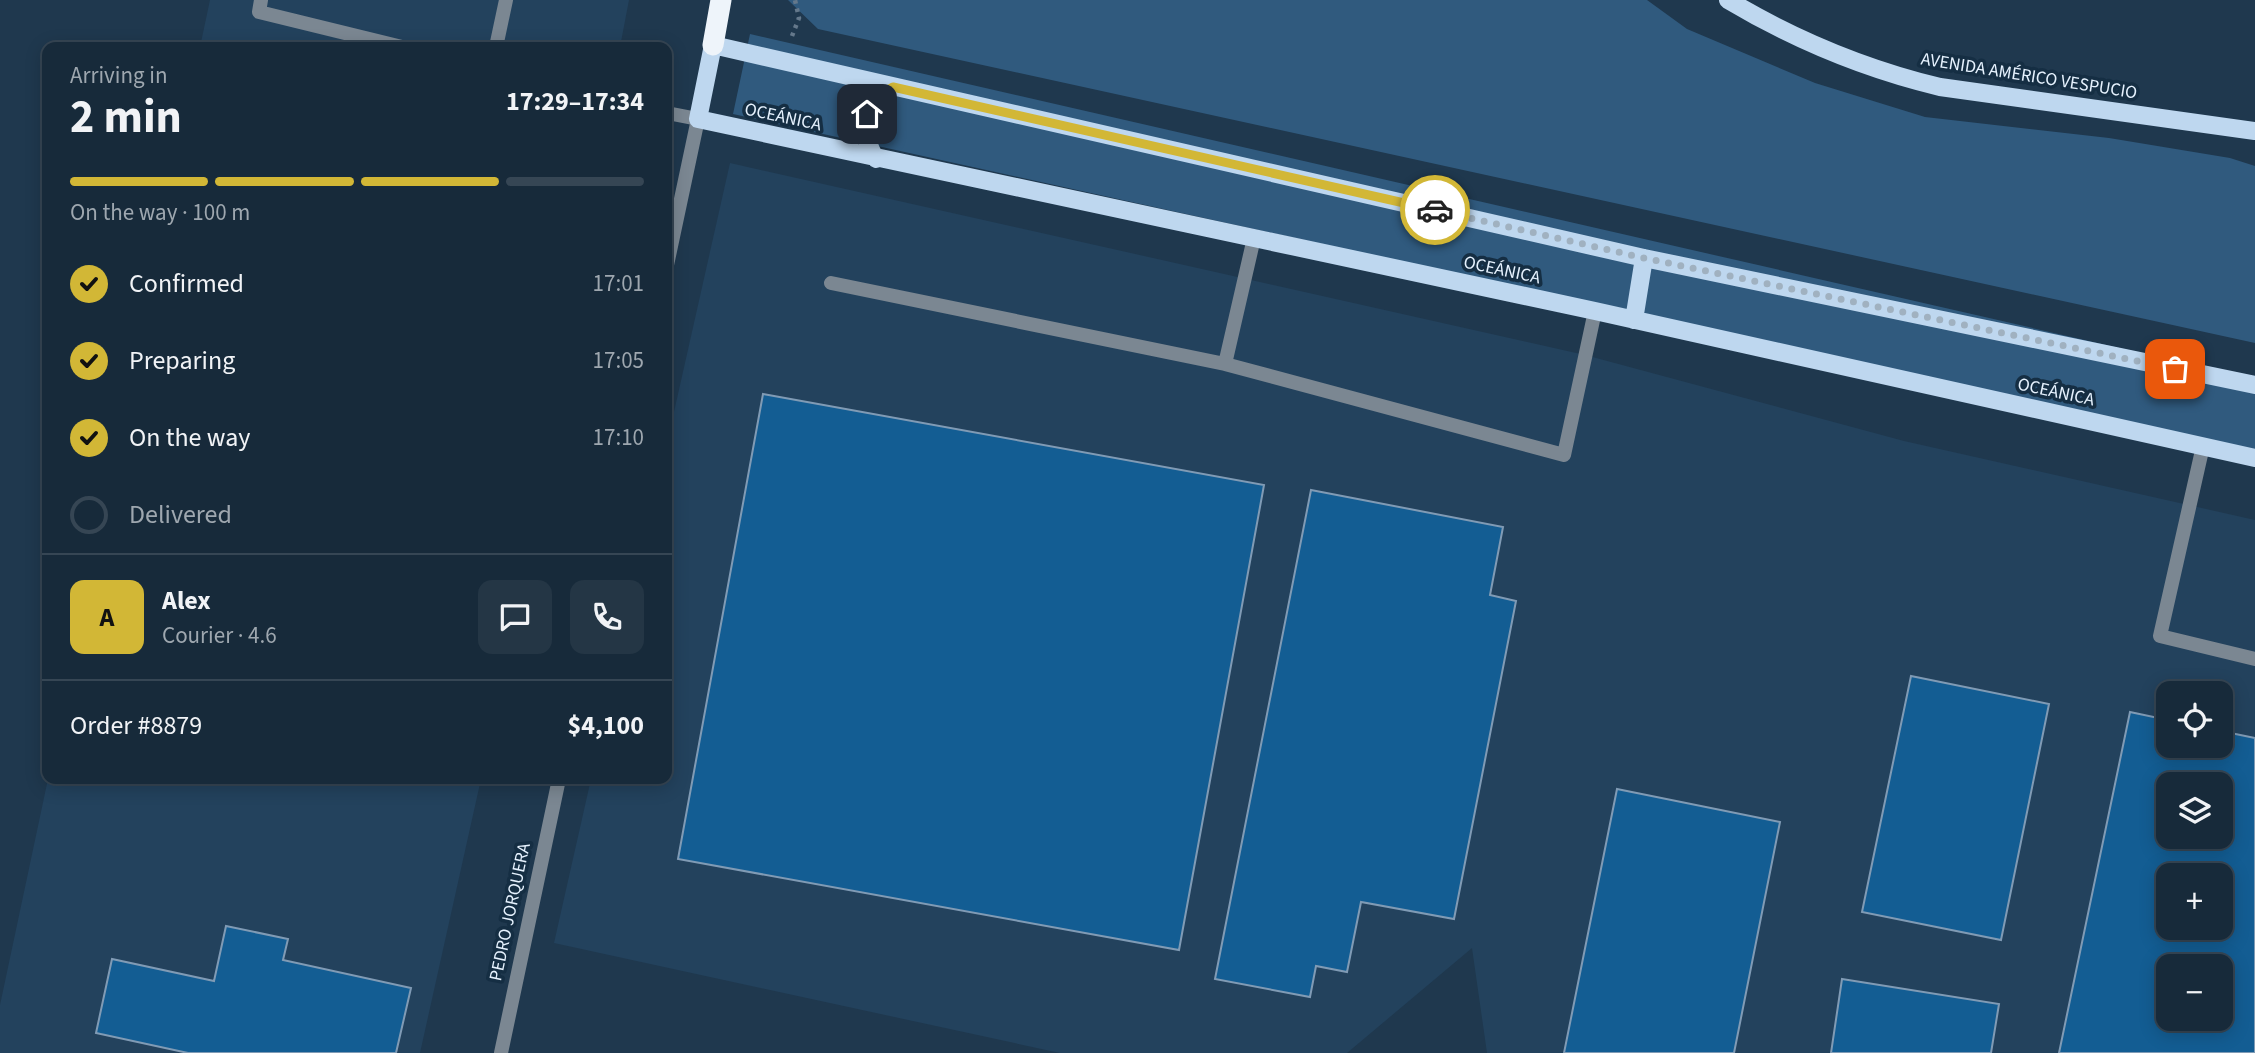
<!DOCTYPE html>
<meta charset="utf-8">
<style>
body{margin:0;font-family:"Source Sans 3",sans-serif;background:#243645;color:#f1f3f6;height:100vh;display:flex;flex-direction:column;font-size:26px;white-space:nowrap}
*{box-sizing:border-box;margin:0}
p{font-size:23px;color:#9ea7af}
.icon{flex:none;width:38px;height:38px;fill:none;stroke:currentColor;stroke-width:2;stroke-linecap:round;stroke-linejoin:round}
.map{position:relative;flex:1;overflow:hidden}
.panel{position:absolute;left:42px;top:42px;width:630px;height:742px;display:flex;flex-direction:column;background:#172a3a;border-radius:14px;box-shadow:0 4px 18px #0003,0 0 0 2px #364654}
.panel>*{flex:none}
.fabs{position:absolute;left:2156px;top:681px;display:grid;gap:14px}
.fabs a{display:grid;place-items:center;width:77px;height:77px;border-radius:14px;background:#172a3a;box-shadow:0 4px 18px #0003,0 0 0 2px #364654;font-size:35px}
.pin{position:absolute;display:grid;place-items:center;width:60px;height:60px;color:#fff;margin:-30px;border-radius:14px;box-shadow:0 4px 10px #0006}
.courier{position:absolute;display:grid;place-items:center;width:70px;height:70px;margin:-35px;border:5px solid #d2b736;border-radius:50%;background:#fff;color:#222;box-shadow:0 2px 9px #0007}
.overview em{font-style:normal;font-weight:700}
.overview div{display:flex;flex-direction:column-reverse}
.overview{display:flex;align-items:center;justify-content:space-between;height:119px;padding:0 28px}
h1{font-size:46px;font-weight:700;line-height:52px}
.bar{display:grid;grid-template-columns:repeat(4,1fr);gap:10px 7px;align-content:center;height:84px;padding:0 28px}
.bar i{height:9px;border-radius:5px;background:#364654}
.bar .on{background:#d2b736}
.bar p{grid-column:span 4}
.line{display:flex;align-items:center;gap:18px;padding:0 28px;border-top:2px solid #364654}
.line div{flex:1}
.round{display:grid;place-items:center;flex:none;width:74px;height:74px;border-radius:14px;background:#243645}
ol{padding:0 28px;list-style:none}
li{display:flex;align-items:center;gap:21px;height:77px}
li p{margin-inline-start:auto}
li .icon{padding:7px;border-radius:50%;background:#d2b736;color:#111;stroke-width:4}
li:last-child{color:#9ea7af}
li i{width:38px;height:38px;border:4px solid #364654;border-radius:50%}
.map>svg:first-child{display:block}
</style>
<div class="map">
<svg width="2255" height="1053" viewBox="0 0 2255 1053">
<rect width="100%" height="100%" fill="#1f384e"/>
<path fill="#23425d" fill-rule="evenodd" d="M210,0H629L620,47H200Z
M730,163L1585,355L1904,441L2255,520V1053H1487L1472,948L1347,1053H1060L554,943L591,779H667V443ZM2168,693H2221V746H2168ZM2168,784H2221V836H2168ZM2168,875H2221V928H2168ZM2168,966H2221V1018H2168Z
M48,779H481L420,1053H0V1005Z"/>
<path fill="#305a7e" d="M788,0H1647L1687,29L1815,83L1925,117L2109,138L2230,158L2255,166V343L818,29Z
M750,34L2255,379V450L733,114Z"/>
<path fill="#135d93" stroke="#809bb5" stroke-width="2" fill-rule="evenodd" d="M763,394L1264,485L1179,950L678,859Z
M1311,490L1503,527L1490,595L1516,601L1454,919L1361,902L1347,972L1316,966L1310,997L1215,979Z
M1911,676L2049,704L2001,940L1862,912Z
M2130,712L2168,720V746H2221V731L2255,738V1053H2059ZM2168,784H2221V836H2168ZM2168,875H2221V928H2168ZM2168,966H2221V1018H2168Z
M1617,789L1780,822L1734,1053H1564Z
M226,926L288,939L283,960L411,988L396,1053H188L96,1033L112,959L214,981Z
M1842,979L1999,1004L1991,1053H1831Z"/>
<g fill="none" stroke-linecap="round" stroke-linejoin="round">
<path stroke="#64788b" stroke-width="4.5" stroke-dasharray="3.5 5" stroke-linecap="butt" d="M792,36L799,18L795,0"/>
<path stroke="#7b8792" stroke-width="14" d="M261,0L259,12L402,47
M496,47L506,0
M667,113L698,119
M831,283L1225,364L1564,455L1595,311
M1225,364L1254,238
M2203,446L2160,636L2255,659"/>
<path stroke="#7b8792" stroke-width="14" d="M667,265L698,119
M501,1053L559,779"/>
<path stroke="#bed7ef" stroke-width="18" d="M1728,0C1795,40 1865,69 1940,87L2255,131
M876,159C858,131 864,104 893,87
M1634,320L1644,258
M2255,385L1644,258L713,45L698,119L1595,311L2255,458"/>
<path stroke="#eef4fa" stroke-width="21" d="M713,45L721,0"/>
</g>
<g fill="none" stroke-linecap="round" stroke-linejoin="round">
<path stroke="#a0b1c0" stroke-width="7" stroke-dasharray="0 12.6" d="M1435,210L1644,258L2175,369"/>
<path stroke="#d2b736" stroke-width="9" d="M867,114L882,93L893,87L1435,210"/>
</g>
<g text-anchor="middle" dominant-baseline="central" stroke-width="7" stroke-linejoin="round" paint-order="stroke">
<g font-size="18" fill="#e6f2fe" stroke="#152e43">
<text transform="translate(2029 76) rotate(9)">AVENIDA AMÉRICO VESPUCIO</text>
<text transform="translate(783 117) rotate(12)">OCEÁNICA</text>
<text transform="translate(1502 270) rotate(12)">OCEÁNICA</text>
<text transform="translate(2056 392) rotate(12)">OCEÁNICA</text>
<text transform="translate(510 912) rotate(-78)">PEDRO JORQUERA</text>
</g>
</g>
</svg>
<div class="fabs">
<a><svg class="icon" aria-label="locate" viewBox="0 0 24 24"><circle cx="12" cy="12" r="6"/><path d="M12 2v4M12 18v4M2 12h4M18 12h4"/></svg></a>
<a><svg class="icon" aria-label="layers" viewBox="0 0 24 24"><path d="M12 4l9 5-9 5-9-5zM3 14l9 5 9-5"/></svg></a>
<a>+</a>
<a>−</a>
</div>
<div class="pin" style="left:2175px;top:369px;background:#ea580c"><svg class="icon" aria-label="bag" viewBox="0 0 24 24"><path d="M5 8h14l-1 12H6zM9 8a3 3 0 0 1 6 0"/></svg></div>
<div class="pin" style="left:867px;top:114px;background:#1f2937"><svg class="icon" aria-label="home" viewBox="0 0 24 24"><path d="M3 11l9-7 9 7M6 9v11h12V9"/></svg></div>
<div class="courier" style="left:1435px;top:210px"><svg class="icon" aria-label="car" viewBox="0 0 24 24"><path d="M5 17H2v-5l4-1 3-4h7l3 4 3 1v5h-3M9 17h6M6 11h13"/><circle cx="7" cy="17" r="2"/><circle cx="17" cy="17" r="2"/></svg></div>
<section class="panel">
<div class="overview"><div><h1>2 min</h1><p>Arriving in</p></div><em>17:29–17:34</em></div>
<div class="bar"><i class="on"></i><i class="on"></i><i class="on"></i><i></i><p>On the way · 100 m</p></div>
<ol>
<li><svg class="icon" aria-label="check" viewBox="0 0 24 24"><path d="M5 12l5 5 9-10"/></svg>Confirmed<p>17:01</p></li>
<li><svg class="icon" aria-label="check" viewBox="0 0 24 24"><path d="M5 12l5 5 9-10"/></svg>Preparing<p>17:05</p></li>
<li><svg class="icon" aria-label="check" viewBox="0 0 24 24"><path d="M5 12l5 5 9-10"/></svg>On the way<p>17:10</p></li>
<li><i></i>Delivered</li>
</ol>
<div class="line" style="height:126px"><b class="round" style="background:#d2b736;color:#111">A</b><div><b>Alex</b><p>Courier · 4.6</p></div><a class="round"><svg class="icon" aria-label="chat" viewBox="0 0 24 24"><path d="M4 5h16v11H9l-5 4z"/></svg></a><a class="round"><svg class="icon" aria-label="phone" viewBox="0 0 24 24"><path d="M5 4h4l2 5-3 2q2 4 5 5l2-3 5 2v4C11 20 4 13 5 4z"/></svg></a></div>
<div class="line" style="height:91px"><div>Order #8879</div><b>$4,100</b></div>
</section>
</div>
